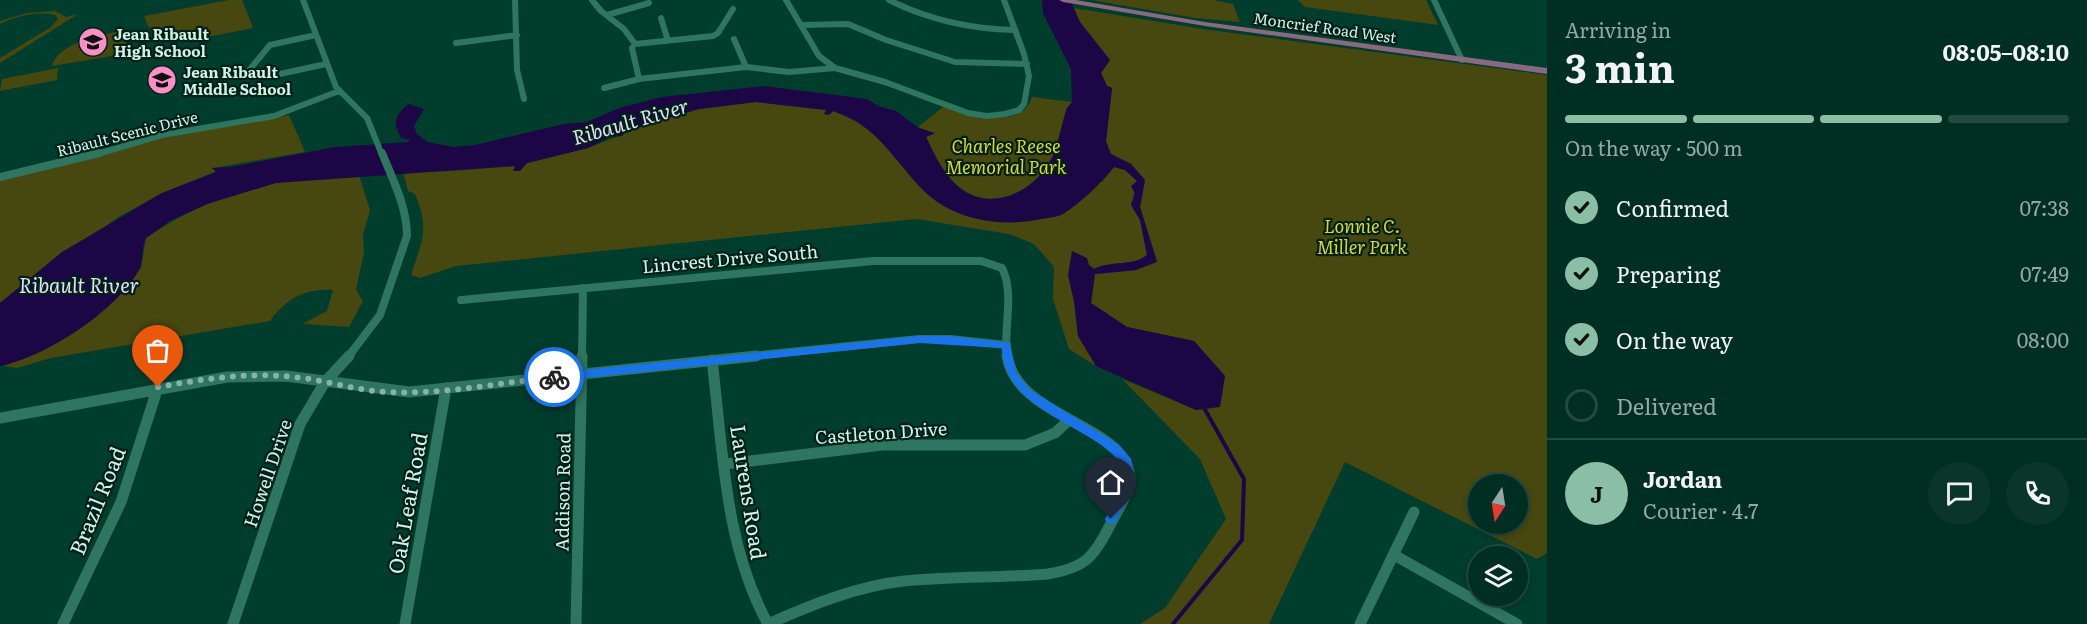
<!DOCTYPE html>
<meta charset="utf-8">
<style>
body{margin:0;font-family:Literata,serif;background:#0a362a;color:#f1f3f6;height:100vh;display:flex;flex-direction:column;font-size:22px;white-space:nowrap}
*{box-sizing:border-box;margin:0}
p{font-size:20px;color:#95a8a5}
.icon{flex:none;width:33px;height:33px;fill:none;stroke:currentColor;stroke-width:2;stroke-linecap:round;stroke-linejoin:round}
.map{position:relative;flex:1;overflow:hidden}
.drawer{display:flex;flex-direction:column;background:#002e22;width:540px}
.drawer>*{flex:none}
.needle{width:39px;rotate:192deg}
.fabs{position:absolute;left:1468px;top:474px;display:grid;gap:12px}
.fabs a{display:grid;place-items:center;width:60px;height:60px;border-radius:50%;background:#002e22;box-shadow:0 3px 9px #0003,0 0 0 2px #224a40;font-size:30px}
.pin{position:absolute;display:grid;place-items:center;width:51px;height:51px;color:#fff;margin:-62px -26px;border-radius:50% 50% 50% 0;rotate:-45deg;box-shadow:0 0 6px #0007}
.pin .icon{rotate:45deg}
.courier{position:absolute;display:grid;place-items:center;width:60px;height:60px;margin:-30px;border:4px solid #1a73e8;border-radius:50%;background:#fff;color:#222;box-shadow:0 2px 8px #0007}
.overview em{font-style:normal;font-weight:700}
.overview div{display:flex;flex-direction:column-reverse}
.overview{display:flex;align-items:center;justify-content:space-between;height:102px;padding:0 18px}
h1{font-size:39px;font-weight:700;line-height:45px}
.bar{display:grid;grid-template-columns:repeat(4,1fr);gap:9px 6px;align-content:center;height:72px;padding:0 18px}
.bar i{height:8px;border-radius:4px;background:#224a40}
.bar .on{background:#8abfa5}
.bar p{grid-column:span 4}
.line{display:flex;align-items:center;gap:15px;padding:0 18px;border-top:2px solid #224a40}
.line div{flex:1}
.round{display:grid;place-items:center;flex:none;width:63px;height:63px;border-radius:32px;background:#0a362a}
ol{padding:0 18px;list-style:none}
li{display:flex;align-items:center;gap:18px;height:66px}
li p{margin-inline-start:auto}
li .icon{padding:6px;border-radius:50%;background:#8abfa5;color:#111;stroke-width:4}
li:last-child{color:#95a8a5}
li i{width:33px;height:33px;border:3px solid #224a40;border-radius:50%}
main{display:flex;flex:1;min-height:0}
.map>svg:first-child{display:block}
</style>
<main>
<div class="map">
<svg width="1547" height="624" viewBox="0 0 1547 624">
<rect width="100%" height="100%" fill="#003d2d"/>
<path fill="#474710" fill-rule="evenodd" d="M229,0H242L253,28L187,41L163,40L148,26L144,16Z
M1091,0H1213L1233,4L1240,22L1195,18Z
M1298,0H1426L1438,25L1305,7Z
M1074,8L1203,29L1547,75V553L1537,559L1345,462L1269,624H1140L1165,608L1226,519L1200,459L1122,379L1197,410L1225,376L1194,341L1127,327L1091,303L1095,274L1136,270L1157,261L1140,207L1145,180L1131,164L1110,154L1106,141L1112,88L1107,86L1101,73L1110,60L1079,22ZM1479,484H1518V524H1479Z
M55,11L66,17L78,14L0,63V58L51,27L58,19L55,15C36,11 17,16 0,24V21L27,13Z
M127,30L125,51L118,55L52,66C58,42 106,33 127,30Z
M58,68L57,80L0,91L2,79Z
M1032,97L1072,102L1067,108C1061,125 1058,150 1048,165C1027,196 985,213 955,183C942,171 933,153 926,137L934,134L918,127L944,106C970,112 1021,132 1032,97Z
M756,102L826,110L829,115L833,111L862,123L953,211L1102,182L1114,167L1125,170L1137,181L1131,205L1140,220L1147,255C1132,267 1111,260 1094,269L1089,265L1068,275L1074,301L1078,336L1096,366L1069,349L1053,299L1054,267L1034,244L1009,234L916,219L456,266L420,278L411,275C422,240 430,230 415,194L408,191L403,172L452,171L516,166L588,148L662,119L699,109Z
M289,115L305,152L213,168L217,171L162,193L117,218L0,303V179C54,171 104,152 157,139C201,129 245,124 289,115Z
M359,175L370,210L363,235L364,252L356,290L363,301L349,327L302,324L327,311L333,290C305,288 286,299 270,321L51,358L17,368L4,366L42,351L83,326L141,268L146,238C185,211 229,192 276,183C303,178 332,178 359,175Z"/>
<path fill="#1c0646" d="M1042,0H1070L1080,22L1110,60L1101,73L1107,86L1112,88L1106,141L1111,154L1131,164L1145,180L1140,207L1157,262L1136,270L1095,274L1091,303L1127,327L1194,341L1225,376L1220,407L1196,410L1096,366L1078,336L1074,301L1068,275L1072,251L1087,258L1089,265L1094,269C1111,260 1132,267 1147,255L1140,220L1131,205L1135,194L1131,186L1137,181L1125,170L1114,167C1100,184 1082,202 1063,214C1057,217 1048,218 1041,219C1000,228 952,220 922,189C892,158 878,126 833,111L829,115L824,114L826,110L756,102L699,109L628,130L622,136L610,137L588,148L527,163L520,171H513L515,166L276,183L207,204L170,221L146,238C141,248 144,261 139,270C116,311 46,357 0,366V303L62,252L162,193L216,172L212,168L231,167L335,147L408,142L410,140L401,138C392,121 395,116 408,104L424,109L414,126L417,134L427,142L454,147L475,145L564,124L587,122L619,108L662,97L764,86L867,99L878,106L896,111L919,128L935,133L926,137C934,153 942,171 955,184C985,213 1028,196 1048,165C1058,150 1061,125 1067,108L1072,102L1071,69L1043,13Z"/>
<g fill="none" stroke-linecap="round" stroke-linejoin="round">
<path stroke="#1c0646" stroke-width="4" d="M1173,624L1242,540L1244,479L1203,406"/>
<path stroke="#2e765f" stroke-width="6" d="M303,0L336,87L367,118L382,155
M515,0L517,70L524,99
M592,0L601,11L624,29L635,44L713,36L718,33L733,9
M786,0L819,56L835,68
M889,0C929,20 970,29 1015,30
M1434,0L1462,60
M607,15L649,3
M661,18L668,41
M801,25L848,24L886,40L955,62L1027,64
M316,35L270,45L246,74L266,77L326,64
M734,39L746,67
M456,43L517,35
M632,48L639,79
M604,88L639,79L746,67L789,72L835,68L885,82L968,113L987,116L1005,114L1019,110L1024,104L1029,76L1024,54L1004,0
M94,155L162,135L274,116L339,91"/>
<path stroke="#2e765f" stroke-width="8" d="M0,177L99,153
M461,300L873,261H981L1002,268C1015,294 1003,329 1007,357
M348,357L380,315L407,236C407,207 393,180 382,153
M582,357L583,288
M741,357L919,339H950L1007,345"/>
<path stroke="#2e765f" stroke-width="11" d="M712,360C723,449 724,544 768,624
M0,418L227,377L286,376L409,392L756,356
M726,464L882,445H1025L1055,433L1068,421
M1394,555L1517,624
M63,624L121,502L158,387
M233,624L300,424L325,382L349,356
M405,624L446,388
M576,624L582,356
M768,624C811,605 857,586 904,581C952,576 1000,578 1048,574C1083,568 1093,559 1109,527C1114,517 1130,492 1130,481C1131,424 1017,420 1007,356
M1360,624L1414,512"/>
<path fill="#89697f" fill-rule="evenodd" d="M1059,0H1076L1205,22L1547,68V74L1205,26L1063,2Z"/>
</g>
<path fill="#1a73e8" d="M919,336H950L1010,343L1016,372L1030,390L1118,444L1131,459L1136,483L1115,523H1107L1105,519C1110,509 1122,494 1124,483C1132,431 1003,422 1002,348L919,343L554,381L548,377L554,373Z"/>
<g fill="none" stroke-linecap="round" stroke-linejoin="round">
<path stroke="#87b3a5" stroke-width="6" stroke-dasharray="0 10.8" d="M158,387C203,379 248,372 294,377C325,380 354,390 385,392C440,395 499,383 554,377"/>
</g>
<defs>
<g id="school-disc" transform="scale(1.5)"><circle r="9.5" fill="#fb8fc6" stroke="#022017"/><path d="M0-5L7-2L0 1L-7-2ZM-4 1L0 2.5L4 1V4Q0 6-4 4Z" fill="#111"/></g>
</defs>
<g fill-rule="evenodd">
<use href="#school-disc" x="93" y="42"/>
<use href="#school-disc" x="162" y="80"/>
</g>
<g text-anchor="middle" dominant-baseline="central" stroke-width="4.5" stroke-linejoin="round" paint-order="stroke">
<g font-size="15" fill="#d0f3e5" stroke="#022017">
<text transform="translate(1325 27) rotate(8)">Moncrief Road West</text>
<text transform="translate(127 133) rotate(-14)">Ribault Scenic Drive</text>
</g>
<g font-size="15" font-weight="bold" fill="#d0f3e5" stroke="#022017" text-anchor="start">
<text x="114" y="33">Jean Ribault<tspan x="114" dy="17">High School</tspan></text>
<text x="183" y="71">Jean Ribault<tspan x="183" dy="17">Middle School</tspan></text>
</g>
<g font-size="18" font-style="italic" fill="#d8d741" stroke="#022017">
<text x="1006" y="145">Charles Reese<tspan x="1006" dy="21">Memorial Park</tspan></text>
<text x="1362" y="225">Lonnie C.<tspan x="1362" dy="21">Miller Park</tspan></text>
</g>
<g font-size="18" fill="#d0f3e5" stroke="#022017">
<text transform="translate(730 258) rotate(-5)">Lincrest Drive South</text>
<text transform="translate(881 432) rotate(-4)">Castleton Drive</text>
<text transform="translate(267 473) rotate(-71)">Howell Drive</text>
<text transform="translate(562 492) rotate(-89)">Addison Road</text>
</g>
<g font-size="20" font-style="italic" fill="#e0def6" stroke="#022017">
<text transform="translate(630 120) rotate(-16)">Ribault River</text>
<text x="79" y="284">Ribault River</text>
</g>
<g font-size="21" fill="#d0f3e5" stroke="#022017">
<text transform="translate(750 492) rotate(81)">Laurens Road</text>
<text transform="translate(96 500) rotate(-68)">Brazil Road</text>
<text transform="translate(406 503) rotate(-80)">Oak Leaf Road</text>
</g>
</g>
</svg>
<div class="fabs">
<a><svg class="needle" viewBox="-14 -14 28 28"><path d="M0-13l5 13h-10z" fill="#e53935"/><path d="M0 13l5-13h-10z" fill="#95a8a5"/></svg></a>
<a><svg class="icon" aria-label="layers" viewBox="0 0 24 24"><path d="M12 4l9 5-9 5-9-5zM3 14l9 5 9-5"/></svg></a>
</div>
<div class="pin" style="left:158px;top:387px;background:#ea580c"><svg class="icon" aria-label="bag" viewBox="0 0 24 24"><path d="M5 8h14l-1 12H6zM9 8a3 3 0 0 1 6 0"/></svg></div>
<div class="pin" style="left:1111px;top:519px;background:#1f2937"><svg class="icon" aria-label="home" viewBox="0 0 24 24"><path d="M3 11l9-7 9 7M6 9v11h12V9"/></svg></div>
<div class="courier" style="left:554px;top:377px"><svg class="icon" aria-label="bike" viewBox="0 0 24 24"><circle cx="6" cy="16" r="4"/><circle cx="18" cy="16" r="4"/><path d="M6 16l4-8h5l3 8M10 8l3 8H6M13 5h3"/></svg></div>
</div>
<section class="drawer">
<div class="overview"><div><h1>3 min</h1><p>Arriving in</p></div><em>08:05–08:10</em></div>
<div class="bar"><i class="on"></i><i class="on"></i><i class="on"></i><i></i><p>On the way · 500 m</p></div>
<ol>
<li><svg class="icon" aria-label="check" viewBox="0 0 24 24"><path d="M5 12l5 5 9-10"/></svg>Confirmed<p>07:38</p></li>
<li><svg class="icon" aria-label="check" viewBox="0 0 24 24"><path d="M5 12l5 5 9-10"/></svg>Preparing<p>07:49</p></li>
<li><svg class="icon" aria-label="check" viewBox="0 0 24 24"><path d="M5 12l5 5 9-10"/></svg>On the way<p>08:00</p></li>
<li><i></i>Delivered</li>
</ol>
<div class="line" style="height:108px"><b class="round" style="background:#8abfa5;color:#111">J</b><div><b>Jordan</b><p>Courier · 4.7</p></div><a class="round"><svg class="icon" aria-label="chat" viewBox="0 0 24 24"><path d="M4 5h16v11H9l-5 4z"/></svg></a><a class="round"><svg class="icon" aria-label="phone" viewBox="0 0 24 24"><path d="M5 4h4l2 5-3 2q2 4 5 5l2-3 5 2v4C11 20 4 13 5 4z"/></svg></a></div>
</section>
</main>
